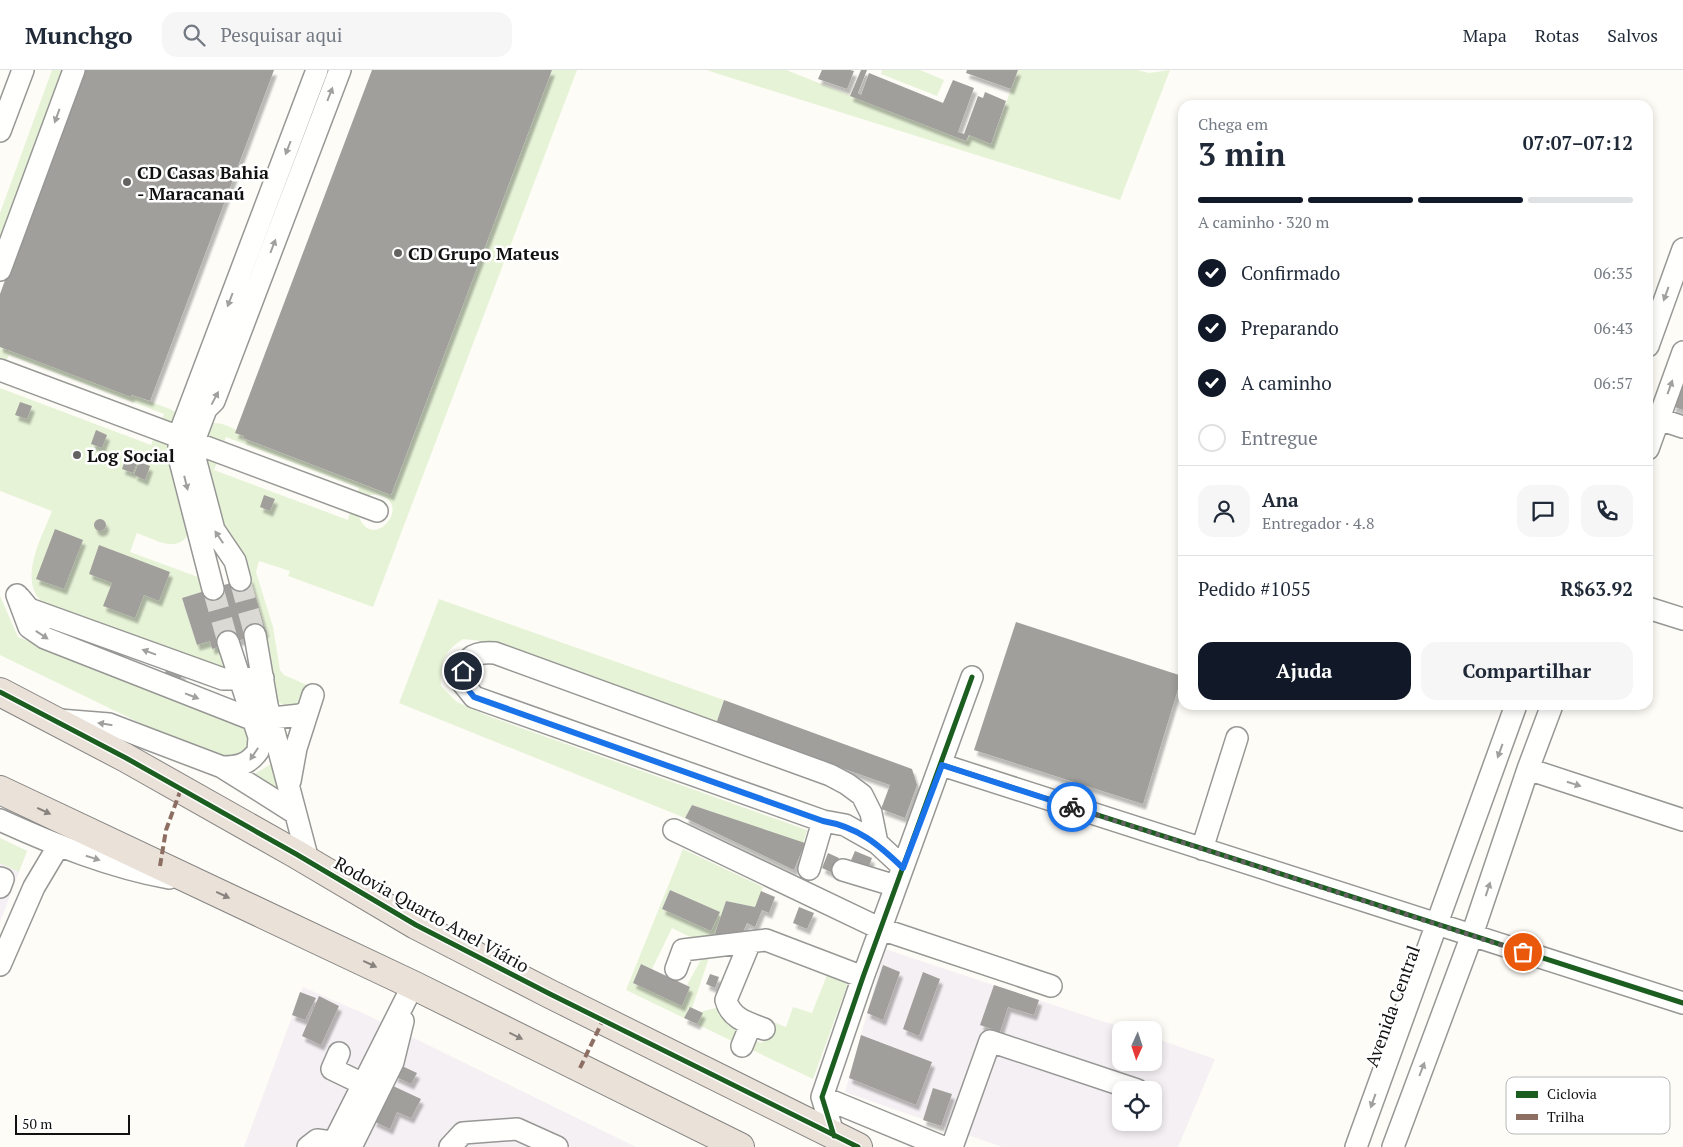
<!DOCTYPE html>
<html lang="pt">
<meta charset="utf-8">
<style>
body{margin:0;font-family:"PT Serif",serif;background:#f6f6f7;color:#1f2937;height:100vh;display:flex;flex-direction:column;font-size:19px;white-space:nowrap}
*{box-sizing:border-box;margin:0}
p{font-size:16px;color:#747a83}
.icon{flex:none;width:28px;height:28px;fill:none;stroke:currentColor;stroke-width:2;stroke-linecap:round;stroke-linejoin:round}
.map{position:relative;flex:1;overflow:hidden}
.drawer{position:absolute;left:1178px;top:30px;width:475px;height:610px;display:flex;flex-direction:column;background:#fff;border-radius:15px;box-shadow:0 2px 8px #0003}
.drawer>*{flex:none}
.needle{width:32px;rotate:183deg}
.controls{position:absolute;left:1112px;top:951px;display:grid;gap:10px}
.controls a{display:grid;place-items:center;width:50px;height:50px;border-radius:10px;background:#fff;box-shadow:0 2px 8px #0003;font-size:25px}
.scale{position:absolute;left:15px;bottom:12px;width:115px;box-sizing:border-box;padding-left:5px;border:2px solid #111;border-top:0;font-size:14px;line-height:18px;white-space:nowrap;color:#111;-webkit-text-stroke:4px #fff;paint-order:stroke}
.pin{position:absolute;display:grid;place-items:center;width:42px;height:42px;color:#fff;margin:-21px;border:2px solid #fff;border-radius:50%;box-shadow:0 1px 5px #0007}
.courier{position:absolute;display:grid;place-items:center;width:50px;height:50px;margin:-25px;border:4px solid #1a73e8;border-radius:50%;background:#fff;color:#222;box-shadow:0 1px 6px #0007}
.summary em{font-style:normal;font-weight:800}
.summary div{display:flex;flex-direction:column-reverse}
.summary{display:flex;align-items:center;justify-content:space-between;height:85px;padding:0 20px}
h1{font-size:32px;font-weight:800;line-height:38px}
.bar{display:grid;grid-template-columns:repeat(4,1fr);gap:8px 5px;align-content:center;height:60px;padding:0 20px}
.bar i{height:6px;border-radius:4px;background:#e0e1e3}
.bar .on{background:#111827}
.bar p{grid-column:span 4}
.line{display:flex;align-items:center;gap:12px;padding:0 20px;border-top:1px solid #e0e1e3}
.line div{flex:1}
.round{display:grid;place-items:center;flex:none;width:52px;height:52px;border-radius:15px;background:#f6f6f7}
ol{padding:0 20px;list-style:none}
li{display:flex;align-items:center;gap:15px;height:55px}
li p{margin-inline-start:auto}
li .icon{padding:5px;border-radius:50%;background:#111827;color:#fff;stroke-width:4}
li:last-child{color:#747a83}
li i{width:28px;height:28px;border:2px solid #e0e1e3;border-radius:50%}
.button{display:flex;gap:10px;margin-top:auto;padding:10px 20px}
.button a{flex:1;height:58px;border-radius:15px;background:#111827;color:#fff;font-size:20px;font-weight:800;line-height:58px;text-align:center}
.button a+a{background:#f6f6f7;color:#1f2937}
header{display:flex;align-items:center;gap:30px;box-sizing:border-box;height:70px;padding:0 25px;background:#fff;border-bottom:1px solid #e0e1e3}
header strong{font-size:24px}
nav{display:flex;gap:28px;margin-inline-start:auto;font-size:18px}
.search{width:350px;height:45px;background:#f6f6f7;display:flex;align-items:center;gap:12px;box-sizing:border-box;padding:0 18px;border-radius:15px;color:#747a83;font-size:19px}
.map>svg:first-child{display:block}
</style>
<header>
<strong>Munchgo</strong>
<div class="search"><svg class="icon" aria-label="search" viewBox="0 0 24 24"><circle cx="10" cy="10" r="6"/><path d="M15 15l6 6"/></svg>Pesquisar aqui</div>
<nav><a>Mapa</a><a>Rotas</a><a>Salvos</a></nav>
</header>
<div class="map">
<svg width="1683" height="1077" viewBox="0 0 1683 1077">
<defs>
<filter id="shadow"><feDropShadow dx="3" dy="5.5" stdDeviation="1" flood-color="#0004"/></filter>
</defs>
<rect width="100%" height="100%" fill="#fdfcf7"/>
<path fill="#f5f0f3" fill-rule="evenodd" d="M0,768L27,781L0,852Z
M885,879L1129,960H1121V992H1154V968L1215,989L1178,1077H1002L845,1022ZM1121,1020H1154V1052H1121Z
M303,917L365,944L636,1077H244Z"/>
<path fill="#e7f3d7" fill-rule="evenodd" d="M52,0H67L0,178V143Z
M552,0H577L373,537L288,506L290,501L259,491L256,502L273,557L280,600L284,605L307,615C311,626 303,632 295,639L277,632L273,627L270,582L245,488L221,457L205,386L219,388L214,400L348,450L351,439L357,441C369,488 416,433 378,425C371,423 364,429 356,428L359,418L226,367L222,377L205,368L211,353C223,352 235,358 244,366L243,368L391,425Z
M706,0H786L966,71L969,65L991,74L1018,0H1137L1149,3L1170,0L1120,130Z
M882,0H920L944,10L937,26L881,4Z
M0,277L131,326L132,325L170,339L175,342L174,353L160,354L164,344L9,285L5,294H3L0,288Z
M0,318L151,375L155,364L166,370L190,461C179,485 156,470 137,463L130,482L198,507L205,512L208,520L182,528L197,575L210,571L212,579L224,576L228,599L220,601L46,535C15,514 42,467 52,441L0,421Z
M0,526L18,567L243,651L249,660L250,678L236,689L206,685L0,585Z
M439,529L724,630L716,654L490,572L463,569C442,583 441,592 441,616L457,632L488,646L807,760L803,773L692,735L685,748L399,633Z
M271,694L285,731L246,709Z
M0,768L27,781L19,802L0,793Z
M683,779L763,817L755,837L726,831L712,872L702,873L672,858L652,899L641,894L633,913L682,935L690,917L687,915L703,886L710,885L692,938H689L684,948L626,920ZM670,820L719,842L711,861L662,839Z
M829,900L850,908L813,1009L746,977L752,970L762,973L771,951L786,957L793,937L812,943Z
M720,937L740,960L738,974L697,954L702,943L699,942Z"/>
<path fill="#a19f9c" filter="url(#shadow)" d="M82,0H274L150,331L132,325L131,327L0,277V224Z
M372,0H552L391,425L243,368L244,366L235,363Z
M822,0H850L854,1L847,19L818,9Z
M861,0H867L858,23L861,25L869,3L943,33L953,10L974,18L958,62L964,64L978,26L983,28L985,22L1006,31L991,74L969,65L966,71L850,26Z
M967,0H1018L1011,19L966,3Z
M1683,307V340L1672,336Z
M20,332L32,336L27,349L15,345Z
M96,360L107,365L102,378L91,374Z
M127,385L138,390L133,403L122,399Z
M139,392L150,396L145,410L134,405Z
M264,425L275,429L270,441L260,437Z
M94 455a6 6 0 1 1 12 0a6 6 0 1 1-12 0Z
M55,459L83,470L64,519L36,509Z
M99,475L170,502L159,531L144,525L135,548L103,536L112,513L89,504Z
M250,507L266,562L212,579L210,571L197,575L182,528Z
M1016,552L1182,606L1143,734L974,680Z
M167,596L183,603L179,613L164,607Z
M724,630L912,699L917,715L905,748L881,739L890,715L716,654Z
M692,735L805,773L794,800L685,748Z
M855,781L872,788L867,802L849,795Z
M828,783L839,788L833,803L822,798Z
M670,820L720,842L711,861L662,839Z
M761,821L775,827L769,843L762,840L755,857L747,853L740,869L712,872L726,831L755,837Z
M799,837L814,843L807,859L793,853Z
M641,894L690,917L682,936L633,913Z
M883,895L900,902L883,950L867,943Z
M923,902L940,909L919,966L903,959Z
M710,904L719,907L715,918L706,914Z
M994,915L1039,930L1034,945L1008,937L1000,962L980,955Z
M300,922L316,928L305,950L292,945Z
M319,926L339,936L321,975L302,966Z
M690,937L703,943L697,954L684,948Z
M861,965L932,992L916,1035L849,1008Z
M400,995L417,1003L411,1014L394,1006Z
M391,1015L421,1029L411,1048L397,1042L390,1059L373,1051Z
M933,1018L952,1024L941,1056L923,1050Z"/>
<g fill="none" stroke-linecap="round" stroke-linejoin="round">
<path stroke="#dad9d4" stroke-width="21" stroke-dasharray="21 11" stroke-linecap="butt" d="M240,510L255,565
M213,519L228,572"/>
<g stroke="#979795" stroke-width="24">
<path id="minor" d="M0,61L23,0
M0,200L74,0
M1648,276L1683,179
M0,300L377,441
M1659,349L1683,357
M1648,379L1683,282
M240,510L235,491L214,460L196,392L194,371L206,339L214,331L340,0
M213,519L179,387V365L317,0
M17,525L29,557L45,568L254,650L300,645L307,642
M19,527L29,539L223,609L263,608
M1648,538L1683,549
M255,565L267,635L308,790
M59,650L109,654L222,697C238,697 248,695 258,681L259,667L228,572
M942,695L1683,933
M222,697L295,743
M1528,699L1683,750
M290,711L296,678L313,625
M0,750C55,775 110,797 169,808
M674,760L881,859L1051,916
M877,773L845,755L823,751L474,627L462,612C464,589 471,581 495,583L830,705L847,714L862,725L871,743L877,773L903,797
M1202,779L1237,668
M809,799L823,751
M843,800L896,816
M0,808L3,809L0,817
M750,872L726,930C731,949 748,953 764,959
M0,895L34,817L59,775
M676,899L683,880L766,870L863,907
M742,976L751,954
M339,983L332,999L363,1014
M822,1027L943,1077
M834,1066L822,1027L863,907L972,607
M334,1072L413,915
M308,1077L317,1070L339,1073L345,1077
M351,1077L393,992L403,951
M450,1077L463,1063L517,1059L557,1077
M952,1077L990,971L1137,1020
M1356,1077L1516,635
M1393,1077L1472,865L1528,699L1552,635"/>
</g>
<g stroke="#858482" stroke-width="30">
<path id="highway" d="M0,622L126,688L296,784L416,855L550,924L858,1077
M0,720L413,915L740,1077"/>
</g>
<use href="#minor" stroke="#fffffe" stroke-width="21"/>
<use href="#highway" stroke="#eae1d8" stroke-width="28"/>
<path stroke="#8d6e63" stroke-width="4" stroke-dasharray="8 4" stroke-linecap="butt" d="M160,796L166,760L181,719
M580,998L603,950"/>
<g stroke="#fff" stroke-width="8">
<path id="cycleway" d="M0,622L126,688L296,784L416,855L550,924L858,1077
M942,695L1683,933
M834,1066L822,1027L863,907L972,607"/>
</g>
<use href="#cycleway" stroke="#1b5e20" stroke-width="5"/>
</g>
<defs><path id="oneway-solid" d="M-6-.8H1V-3.2L6.5 0L1 3.2V.8H-6Z" transform="scale(1.25)"/></defs>
<g fill="#a0a09f">
<use href="#oneway-solid" transform="translate(330 24) rotate(-69)"/>
<use href="#oneway-solid" transform="translate(57 46) rotate(110)"/>
<use href="#oneway-solid" transform="translate(288 78) rotate(111)"/>
<use href="#oneway-solid" transform="translate(273 176) rotate(-69)"/>
<use href="#oneway-solid" transform="translate(1666 224) rotate(110)"/>
<use href="#oneway-solid" transform="translate(230 230) rotate(111)"/>
<use href="#oneway-solid" transform="translate(1670 317) rotate(-70)"/>
<use href="#oneway-solid" transform="translate(215 328) rotate(-62)"/>
<use href="#oneway-solid" transform="translate(186 413) rotate(76)"/>
<use href="#oneway-solid" transform="translate(219 467) rotate(-124)"/>
<use href="#oneway-solid" transform="translate(42 565) rotate(33)"/>
<use href="#oneway-solid" transform="translate(149 582) rotate(-160)"/>
<use href="#oneway-solid" transform="translate(192 626) rotate(21)"/>
<use href="#oneway-solid" transform="translate(105 654) rotate(-171)"/>
<use href="#oneway-solid" transform="translate(1500 681) rotate(110)"/>
<use href="#oneway-solid" transform="translate(254 684) rotate(124)"/>
<use href="#oneway-solid" transform="translate(1574 714) rotate(18)"/>
<use href="#oneway-solid" transform="translate(93 788) rotate(18)"/>
<use href="#oneway-solid" transform="translate(1488 819) rotate(-72)"/>
<use href="#oneway-solid" transform="translate(1422 999) rotate(-69)"/>
<use href="#oneway-solid" transform="translate(1373 1031) rotate(110)"/>
</g>
<g fill="#88837e">
<use href="#oneway-solid" transform="translate(44 741) rotate(25)"/>
<use href="#oneway-solid" transform="translate(223 825) rotate(25)"/>
<use href="#oneway-solid" transform="translate(370 894) rotate(25)"/>
<use href="#oneway-solid" transform="translate(516 966) rotate(26)"/>
</g>
<g fill="none" stroke-linecap="round" stroke-linejoin="round">
<path stroke="#646362" stroke-width="5" stroke-dasharray="0 9" d="M1072,737L1523,882"/>
<path stroke="#1a73e8" stroke-width="6" d="M463,601L462,612L474,627L823,751C858,757 878,774 903,798L942,695L1072,737"/>
</g>
<g fill="#646362" stroke="#fff" stroke-width="2">
<circle cx="127" cy="112" r="5"/>
<circle cx="398" cy="183" r="5"/>
<circle cx="77" cy="385" r="5"/>
</g>
<g text-anchor="middle" dominant-baseline="central" stroke-width="5" stroke-linejoin="round" paint-order="stroke">
<g font-size="18" font-weight="bold" fill="#111" stroke="#fff" text-anchor="start">
<text x="137" y="102">CD Casas Bahia<tspan x="137" dy="21">- Maracanaú</tspan></text>
<text x="408" y="183">CD Grupo Mateus</text>
<text x="87" y="385">Log Social</text>
</g>
<g font-size="18" fill="#111" stroke="#fff">
<text transform="translate(432 844) rotate(29)">Rodovia Quarto Anel Viário</text>
<text transform="translate(1392 936) rotate(-70)">Avenida Central</text>
</g>
</g>
<rect x="1506" y="1007" width="164" height="57" rx="8" fill="#fff" stroke="#b8b8b8" stroke-width="1"/>
<rect x="1516" y="1021" width="22" height="7" fill="#1b5e20"/>
<rect x="1516" y="1044" width="22" height="6" fill="#8d6e63"/>
<g font-size="14" fill="#111">
<text x="1547" y="1029">Ciclovia</text>
<text x="1547" y="1052">Trilha</text>
</g>
</svg>
<div class="controls">
<a><svg class="needle" viewBox="-14 -14 28 28"><path d="M0-13l5 13h-10z" fill="#e53935"/><path d="M0 13l5-13h-10z" fill="#747a83"/></svg></a>
<a><svg class="icon" aria-label="locate" viewBox="0 0 24 24"><circle cx="12" cy="12" r="6"/><path d="M12 2v4M12 18v4M2 12h4M18 12h4"/></svg></a>
</div>
<div class="scale">50 m</div>
<div class="pin" style="left:1523px;top:882px;background:#ea580c"><svg class="icon" aria-label="bag" viewBox="0 0 24 24"><path d="M5 8h14l-1 12H6zM9 8a3 3 0 0 1 6 0"/></svg></div>
<div class="pin" style="left:463px;top:601px;background:#1f2937"><svg class="icon" aria-label="home" viewBox="0 0 24 24"><path d="M3 11l9-7 9 7M6 9v11h12V9"/></svg></div>
<div class="courier" style="left:1072px;top:737px"><svg class="icon" aria-label="bike" viewBox="0 0 24 24"><circle cx="6" cy="16" r="4"/><circle cx="18" cy="16" r="4"/><path d="M6 16l4-8h5l3 8M10 8l3 8H6M13 5h3"/></svg></div>
<section class="drawer">
<div class="summary"><div><h1>3 min</h1><p>Chega em</p></div><em>07:07–07:12</em></div>
<div class="bar"><i class="on"></i><i class="on"></i><i class="on"></i><i></i><p>A caminho · 320 m</p></div>
<ol>
<li><svg class="icon" aria-label="check" viewBox="0 0 24 24"><path d="M5 12l5 5 9-10"/></svg>Confirmado<p>06:35</p></li>
<li><svg class="icon" aria-label="check" viewBox="0 0 24 24"><path d="M5 12l5 5 9-10"/></svg>Preparando<p>06:43</p></li>
<li><svg class="icon" aria-label="check" viewBox="0 0 24 24"><path d="M5 12l5 5 9-10"/></svg>A caminho<p>06:57</p></li>
<li><i></i>Entregue</li>
</ol>
<div class="line" style="height:90px"><a class="round"><svg class="icon" aria-label="person" viewBox="0 0 24 24"><circle cx="12" cy="8" r="4"/><path d="M4 21q1-7 8-7t8 7"/></svg></a><div><b>Ana</b><p>Entregador · 4.8</p></div><a class="round"><svg class="icon" aria-label="chat" viewBox="0 0 24 24"><path d="M4 5h16v11H9l-5 4z"/></svg></a><a class="round"><svg class="icon" aria-label="phone" viewBox="0 0 24 24"><path d="M5 4h4l2 5-3 2q2 4 5 5l2-3 5 2v4C11 20 4 13 5 4z"/></svg></a></div>
<div class="line" style="height:65px"><div>Pedido #1055</div><b>R$63.92</b></div>
<div class="button"><a>Ajuda</a><a>Compartilhar</a></div>
</section>
</div>
